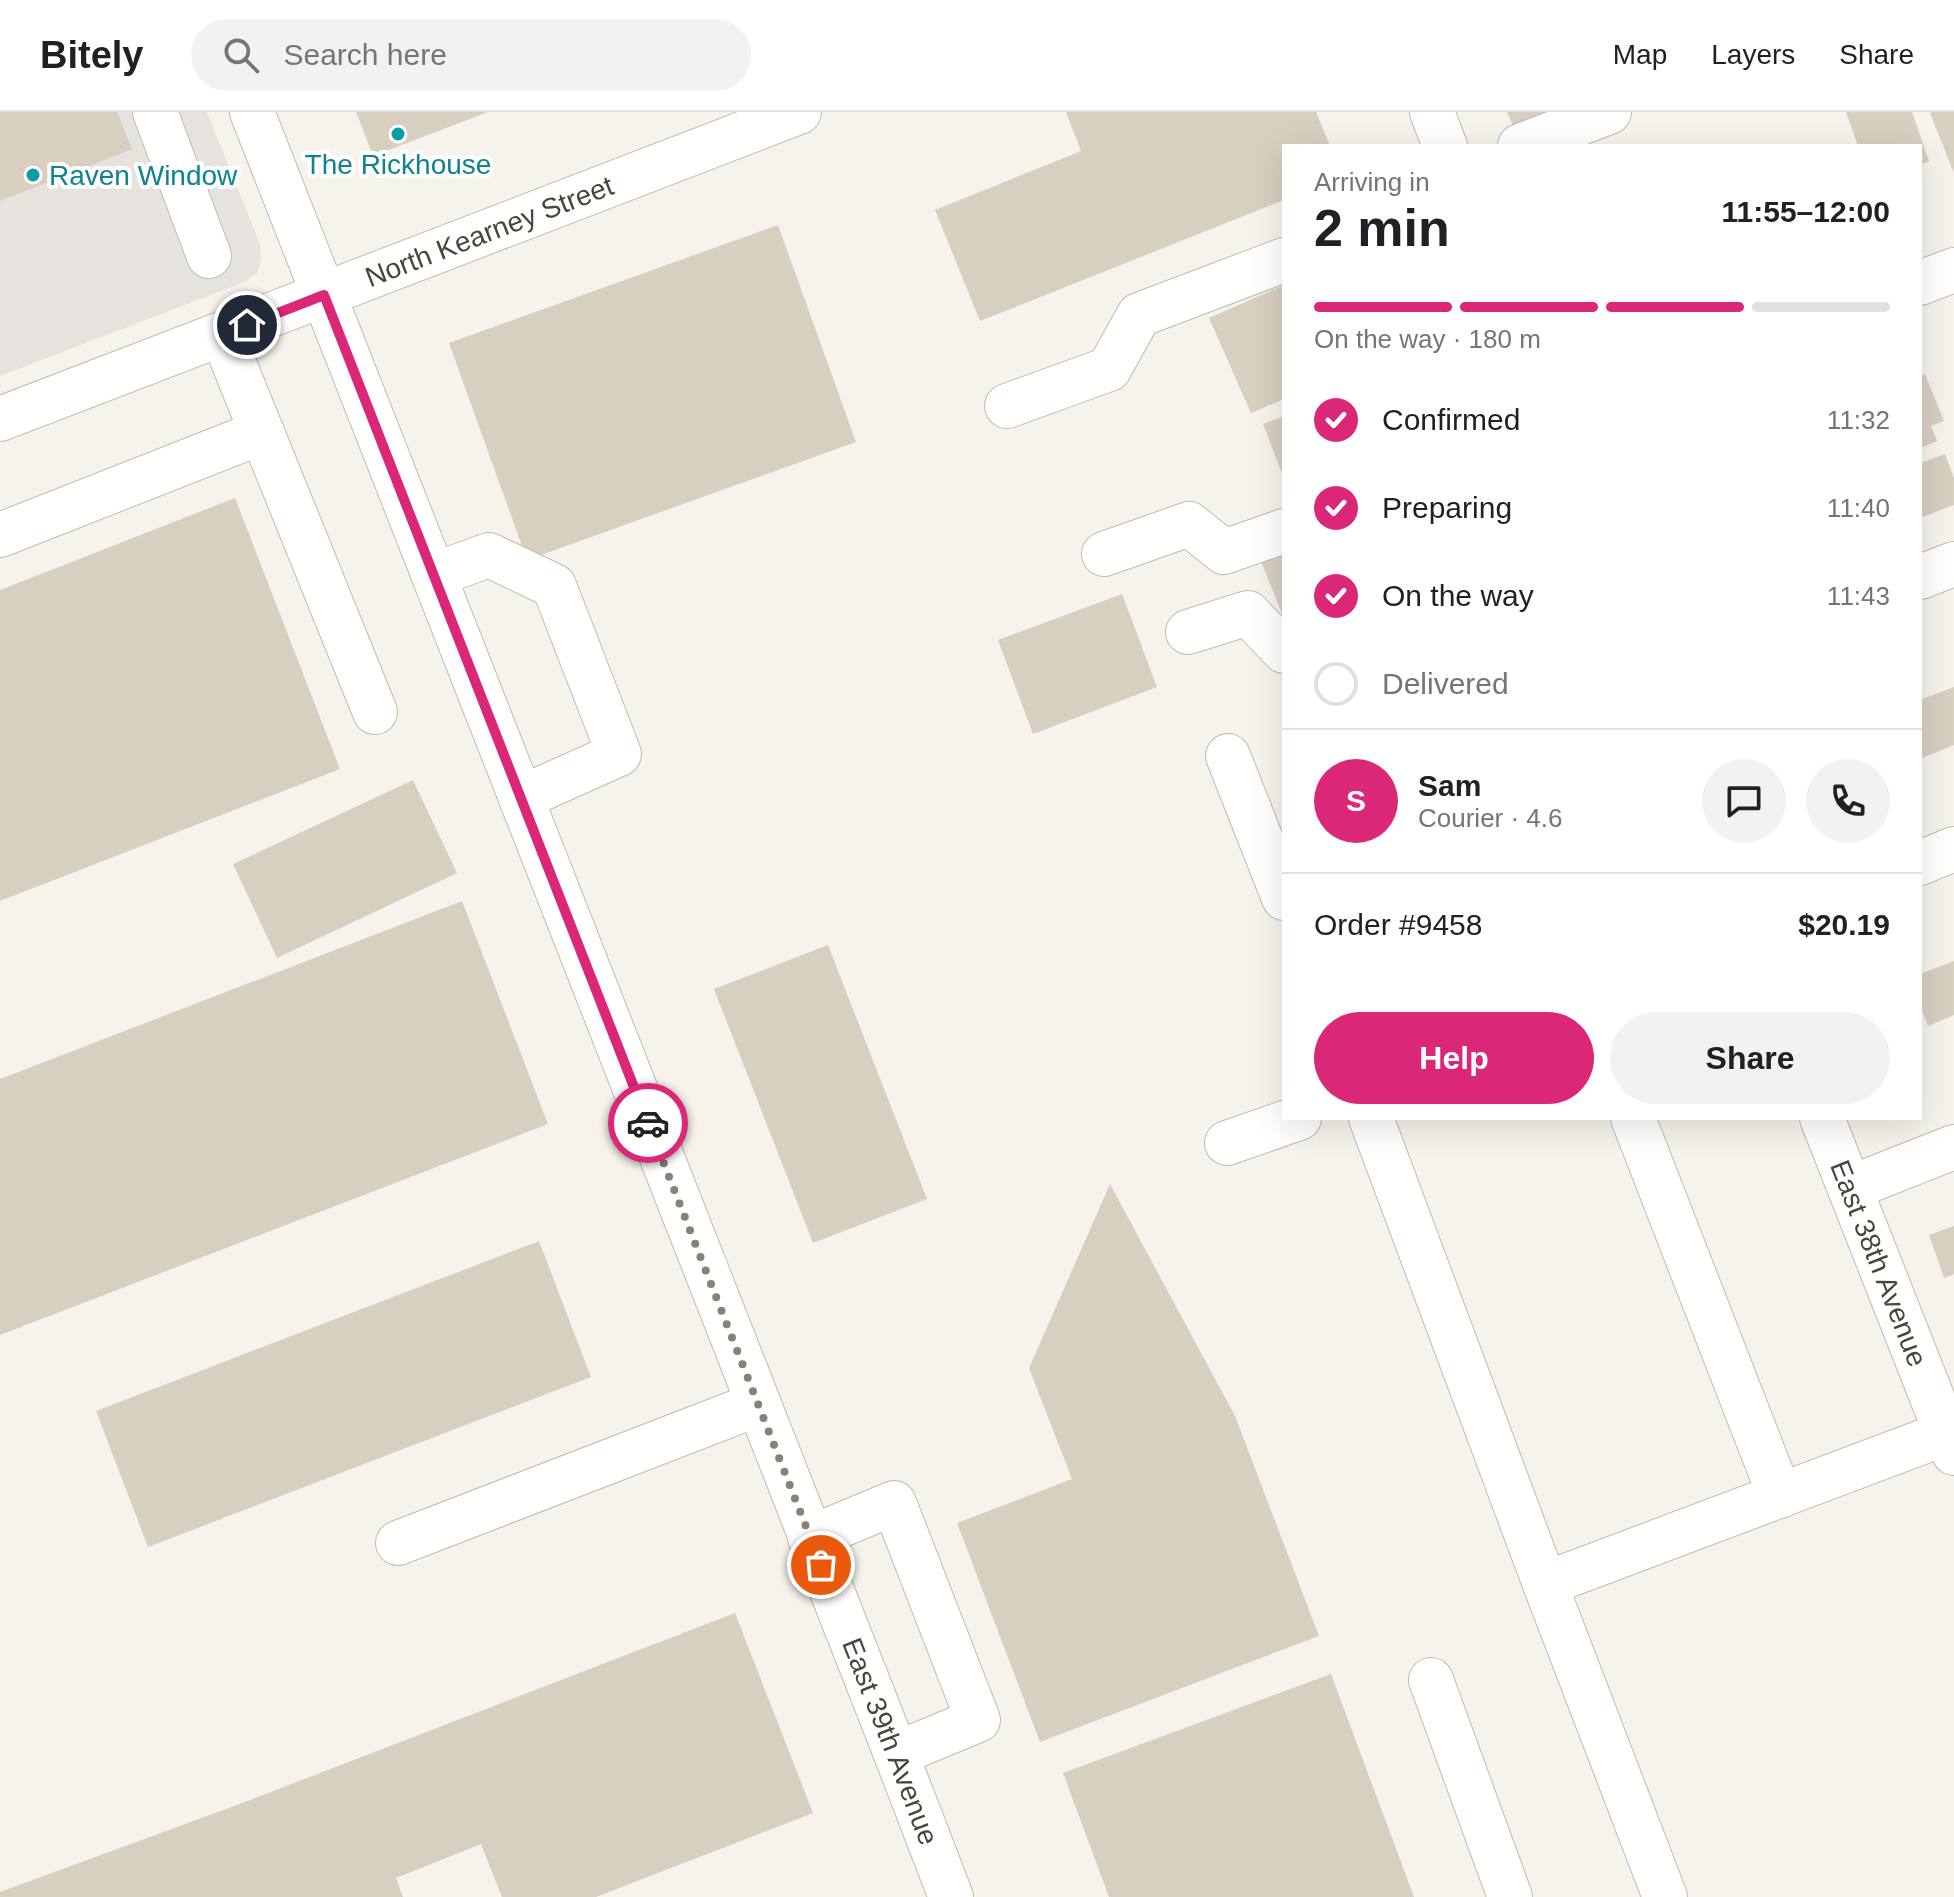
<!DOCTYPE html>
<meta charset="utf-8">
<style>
body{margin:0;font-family:Arial,sans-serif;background:#f2f2f2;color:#202124;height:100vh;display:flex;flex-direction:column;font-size:30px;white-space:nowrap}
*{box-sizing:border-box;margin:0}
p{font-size:26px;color:#757577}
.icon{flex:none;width:44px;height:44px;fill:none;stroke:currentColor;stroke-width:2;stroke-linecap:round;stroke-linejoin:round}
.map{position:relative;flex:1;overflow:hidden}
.sheet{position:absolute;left:1282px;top:32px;width:640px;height:976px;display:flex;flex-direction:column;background:#fff;border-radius:0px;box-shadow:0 8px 32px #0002}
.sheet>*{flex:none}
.pin{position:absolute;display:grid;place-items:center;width:68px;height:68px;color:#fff;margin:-34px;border:4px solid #fff;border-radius:50%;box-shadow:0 2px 8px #0007}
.courier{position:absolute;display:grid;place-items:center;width:80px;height:80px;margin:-40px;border:6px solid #db2777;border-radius:50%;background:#fff;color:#222;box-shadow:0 2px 10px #0007}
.headline em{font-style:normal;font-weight:600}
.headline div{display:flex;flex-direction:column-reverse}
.headline{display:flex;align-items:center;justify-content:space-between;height:136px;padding:0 32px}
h1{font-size:52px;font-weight:600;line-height:60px}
.bar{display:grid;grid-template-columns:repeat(4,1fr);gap:12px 8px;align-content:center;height:96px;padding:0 32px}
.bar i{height:10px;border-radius:6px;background:#e0e0e0}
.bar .active{background:#db2777}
.bar p{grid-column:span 4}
.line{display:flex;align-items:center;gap:20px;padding:0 32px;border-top:2px solid #e0e0e0}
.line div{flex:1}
.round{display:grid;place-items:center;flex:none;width:84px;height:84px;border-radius:42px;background:#f2f2f2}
ol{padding:0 32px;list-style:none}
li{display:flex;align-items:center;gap:24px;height:88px}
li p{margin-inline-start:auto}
li .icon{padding:8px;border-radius:50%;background:#db2777;color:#fff;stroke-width:4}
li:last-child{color:#757577}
li i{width:44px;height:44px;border:4px solid #e0e0e0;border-radius:50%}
.action{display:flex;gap:16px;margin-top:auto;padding:16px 32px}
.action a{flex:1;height:92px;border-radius:48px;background:#db2777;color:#fff;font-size:32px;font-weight:600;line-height:92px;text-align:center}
.action a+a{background:#f2f2f2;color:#202124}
header{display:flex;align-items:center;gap:48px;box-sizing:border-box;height:112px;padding:0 40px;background:#fff;border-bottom:2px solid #e0e0e0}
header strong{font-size:38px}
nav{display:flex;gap:44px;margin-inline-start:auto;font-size:28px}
.search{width:560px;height:72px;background:#f2f2f2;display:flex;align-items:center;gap:20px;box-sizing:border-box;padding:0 28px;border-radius:44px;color:#757577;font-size:30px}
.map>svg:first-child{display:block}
</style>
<header>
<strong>Bitely</strong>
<div class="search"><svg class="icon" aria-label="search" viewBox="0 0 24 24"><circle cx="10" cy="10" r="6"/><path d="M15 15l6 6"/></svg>Search here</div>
<nav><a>Map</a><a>Layers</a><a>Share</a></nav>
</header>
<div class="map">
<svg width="1954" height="1785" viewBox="0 0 1954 1785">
<rect width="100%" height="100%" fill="#f6f3ec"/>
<path fill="#e6e2dd" d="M0,0H207L260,132L261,148L257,161L242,171L0,264Z"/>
<path fill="#d8cfc1" d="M0,0H117L132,37L0,89Z
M356,0H488L373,44Z
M1066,0H1316L1330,34H1284V88L980,209L935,98L1081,39Z
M1507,0H1547L1513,14Z
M1846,0H1912L1929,49L1920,53V34H1858Z
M1933,0H1954V61L1930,1Z
M778,113L856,330L527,448L449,231Z
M1284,173V287L1251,301L1209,206Z
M1925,262L1944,309L1931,314L1937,329L1920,336V264Z
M1284,304V367L1263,312Z
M1945,342L1954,366V393L1920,406V351Z
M235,386L340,657L0,789V478Z
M1284,434V507L1259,444Z
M1122,482L1157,575L1033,622L998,528Z
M1954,575V633L1920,647V588Z
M413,668L457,761L277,846L233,752Z
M462,789L548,1012L0,1223V967Z
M828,833L927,1087L813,1131L714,877Z
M1954,849V903L1928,914L1920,893V862Z
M1110,1072L1235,1304L1319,1524L1040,1630L957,1411L1072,1367L1029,1256Z
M1954,1114V1162L1944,1166L1929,1123Z
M539,1129L591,1265L148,1435L96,1299Z
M735,1501L813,1701L596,1785H502L481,1732L396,1766L403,1785H0V1780L237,1693Z
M1331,1562L1414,1785H1109L1063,1661Z"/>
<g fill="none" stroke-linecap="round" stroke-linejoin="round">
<g stroke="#c2bbae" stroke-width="46">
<g id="minor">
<path d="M155,0L209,144"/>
<path id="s1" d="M252,0L896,1642L951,1785"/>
<path d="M1432,0L1445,34"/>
<path d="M1520,34L1609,0"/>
<path d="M1920,171L1954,158"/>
<path d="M222,222L375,600"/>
<path d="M1007,294L1109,257L1139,203L1284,148"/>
<path id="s2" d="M0,307L799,0"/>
<path d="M0,423L262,320"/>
<path d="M1104,442L1189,412L1224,440L1284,419"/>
<path d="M434,463L489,443L554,474L619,642L521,686"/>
<path d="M1920,465L1954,452"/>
<path d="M1188,520L1248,501L1284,539"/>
<path d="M1228,644L1284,786"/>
<path d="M1920,751L1954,737"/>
<path d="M1371,1006L1545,1472L1665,1785"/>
<path d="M1633,1006L1780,1384"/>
<path id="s3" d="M1822,1006L1954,1341"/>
<path d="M1227,1031L1299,1006"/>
<path d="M1850,1076L1954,1035"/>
<path d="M810,1426L894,1391L978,1608L896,1642"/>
<path d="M398,1431L758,1292"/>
<path d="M1545,1472L1954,1318"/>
<path d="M1431,1568L1510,1785"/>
</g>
</g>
<use href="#minor" stroke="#fff" stroke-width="44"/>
</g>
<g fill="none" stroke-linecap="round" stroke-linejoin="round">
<path stroke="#878178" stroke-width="8" stroke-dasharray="0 14.4" d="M648,1011L821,1453"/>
<path stroke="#db2777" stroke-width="10" d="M247,213L324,183L648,1011"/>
</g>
<g fill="#0f9aa8" stroke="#fff" stroke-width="3">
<circle cx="398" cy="22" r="8"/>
<circle cx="33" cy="63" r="8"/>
</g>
<g text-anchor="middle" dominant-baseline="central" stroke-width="8" stroke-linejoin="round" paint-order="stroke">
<g font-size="28" fill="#0d838f" stroke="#fff">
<text x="398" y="52">The Rickhouse</text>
<text x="49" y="63" text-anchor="start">Raven Window</text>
</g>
<g font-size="28" fill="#4b4439" stroke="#fff">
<text stroke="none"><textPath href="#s2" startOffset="524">North Kearney Street</textPath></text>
<text stroke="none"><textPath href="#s3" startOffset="156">East 38th Avenue</textPath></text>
<text stroke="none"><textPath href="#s1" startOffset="1750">East 39th Avenue</textPath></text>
</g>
</g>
</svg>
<div class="pin" style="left:821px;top:1453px;background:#ea580c"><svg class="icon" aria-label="bag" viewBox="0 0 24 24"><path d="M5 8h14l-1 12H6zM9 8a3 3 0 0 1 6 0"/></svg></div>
<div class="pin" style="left:247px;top:213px;background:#1f2937"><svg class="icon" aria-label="home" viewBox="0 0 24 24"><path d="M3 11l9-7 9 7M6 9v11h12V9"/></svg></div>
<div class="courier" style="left:648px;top:1011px"><svg class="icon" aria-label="car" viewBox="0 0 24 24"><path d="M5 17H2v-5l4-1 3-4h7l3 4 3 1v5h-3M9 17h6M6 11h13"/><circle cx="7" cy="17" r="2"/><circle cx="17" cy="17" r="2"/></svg></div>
<section class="sheet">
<div class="headline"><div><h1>2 min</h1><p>Arriving in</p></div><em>11:55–12:00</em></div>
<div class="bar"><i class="active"></i><i class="active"></i><i class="active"></i><i></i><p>On the way · 180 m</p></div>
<ol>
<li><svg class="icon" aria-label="check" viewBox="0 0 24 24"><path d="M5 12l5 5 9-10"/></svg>Confirmed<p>11:32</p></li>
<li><svg class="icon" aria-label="check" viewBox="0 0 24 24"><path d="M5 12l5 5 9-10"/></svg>Preparing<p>11:40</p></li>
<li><svg class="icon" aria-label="check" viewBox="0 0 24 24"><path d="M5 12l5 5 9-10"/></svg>On the way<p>11:43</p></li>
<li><i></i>Delivered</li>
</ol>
<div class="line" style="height:144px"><b class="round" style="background:#db2777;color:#fff">S</b><div><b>Sam</b><p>Courier · 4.6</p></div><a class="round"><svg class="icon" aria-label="chat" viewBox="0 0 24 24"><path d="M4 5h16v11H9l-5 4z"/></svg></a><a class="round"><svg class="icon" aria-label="phone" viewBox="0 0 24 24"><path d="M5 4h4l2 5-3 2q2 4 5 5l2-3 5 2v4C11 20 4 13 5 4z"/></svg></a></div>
<div class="line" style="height:104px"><div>Order #9458</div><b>$20.19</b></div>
<div class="action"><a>Help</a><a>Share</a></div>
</section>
</div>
